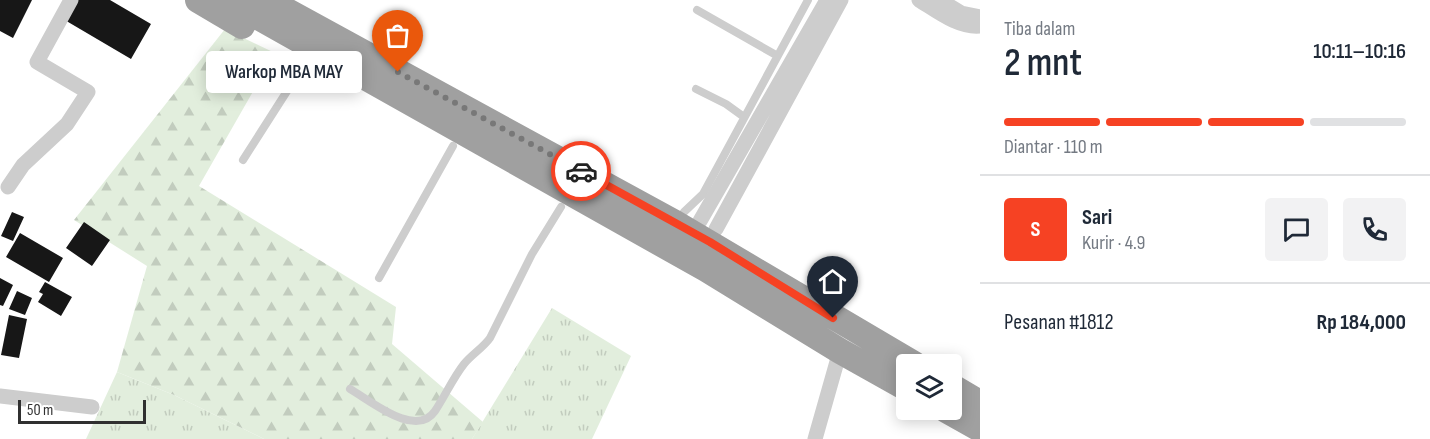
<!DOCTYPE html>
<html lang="id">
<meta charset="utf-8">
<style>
body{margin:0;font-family:"Sofia Sans Condensed",sans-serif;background:#f2f2f3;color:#1f2937;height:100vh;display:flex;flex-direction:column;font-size:22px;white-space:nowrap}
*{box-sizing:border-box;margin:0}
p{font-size:20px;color:#747a83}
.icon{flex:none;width:33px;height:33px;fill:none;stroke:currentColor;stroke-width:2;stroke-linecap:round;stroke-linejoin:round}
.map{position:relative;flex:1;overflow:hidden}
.side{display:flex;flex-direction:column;background:#fff;width:450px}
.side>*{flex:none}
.controls{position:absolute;left:896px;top:354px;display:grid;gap:12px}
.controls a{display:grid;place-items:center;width:66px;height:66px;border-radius:6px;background:#fff;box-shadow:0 3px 15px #0003;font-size:30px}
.scale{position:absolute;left:18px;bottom:15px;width:128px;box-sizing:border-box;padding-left:6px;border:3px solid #303030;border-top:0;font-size:16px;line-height:21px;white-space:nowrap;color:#303030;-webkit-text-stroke:4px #fff;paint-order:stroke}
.pin{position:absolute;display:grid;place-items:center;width:51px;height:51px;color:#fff;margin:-62px -26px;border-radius:50% 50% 50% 0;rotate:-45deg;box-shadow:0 0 6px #0007}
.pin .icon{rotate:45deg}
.courier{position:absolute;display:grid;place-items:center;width:60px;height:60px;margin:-30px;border:4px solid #f64223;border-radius:50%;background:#fff;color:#222;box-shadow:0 2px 8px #0007}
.bubble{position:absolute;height:42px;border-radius:6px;background:#fff;box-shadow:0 3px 15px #0003;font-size:20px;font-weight:600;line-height:42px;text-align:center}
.head em{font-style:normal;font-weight:600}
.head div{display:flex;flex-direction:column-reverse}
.head{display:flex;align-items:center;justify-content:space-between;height:102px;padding:0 24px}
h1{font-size:39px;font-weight:600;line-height:45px}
.bar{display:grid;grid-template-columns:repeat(4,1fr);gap:9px 6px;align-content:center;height:72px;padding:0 24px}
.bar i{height:8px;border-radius:4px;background:#e0e1e3}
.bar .selected{background:#f64223}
.bar p{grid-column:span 4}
.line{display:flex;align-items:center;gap:15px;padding:0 24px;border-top:2px solid #e0e1e3}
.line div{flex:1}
.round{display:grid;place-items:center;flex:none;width:63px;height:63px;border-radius:6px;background:#f2f2f3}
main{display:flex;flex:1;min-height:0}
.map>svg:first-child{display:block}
</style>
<main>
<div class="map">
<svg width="980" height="439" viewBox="0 0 980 439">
<defs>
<pattern id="grass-tufts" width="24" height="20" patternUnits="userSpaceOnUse" patternTransform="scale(1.5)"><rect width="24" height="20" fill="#e2eedd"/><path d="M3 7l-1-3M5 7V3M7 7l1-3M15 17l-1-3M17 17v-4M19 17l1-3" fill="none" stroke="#c2ccbe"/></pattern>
<pattern id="forest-firs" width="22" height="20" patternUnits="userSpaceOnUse" patternTransform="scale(1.5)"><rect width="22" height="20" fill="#e2eedd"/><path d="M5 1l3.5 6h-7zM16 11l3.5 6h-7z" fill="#c2ccbe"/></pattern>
</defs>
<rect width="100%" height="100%" fill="#fff"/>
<path fill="url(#grass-tufts)" d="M552,308L631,356L592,439H472Z
M117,372L174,395L264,439H86Z"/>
<path fill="url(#forest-firs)" d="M225,29L275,53L199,186L396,307L392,344L483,422L472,439H264L174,395L117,372L147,266L74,220Z"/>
<path fill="#171717" d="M0,0H32L13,38L0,31Z
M74,0H110L151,24L131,59L63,19Z
M12,212L24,217L13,241L1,236Z
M84,222L110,240L92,266L66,248Z
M20,233L63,258L49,282L6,257Z
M0,278L13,285L3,306L0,305Z
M45,282L72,297L61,316L38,302L43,294L39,292Z
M17,291L32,298L25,315L9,309Z
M9,315L27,319L19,358L1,355Z"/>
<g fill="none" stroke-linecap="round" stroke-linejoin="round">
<path stroke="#cdcdcd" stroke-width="8" d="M697,10L776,55
M696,89L726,104L744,117
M243,160L305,63
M684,212L703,194L808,0
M379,278L453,146
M350,389C371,401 416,439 435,411C445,396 453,378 464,364C472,354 483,348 490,338L532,254L561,207"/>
<path stroke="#cdcdcd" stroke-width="15" d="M919,0C937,11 958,28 980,26
M940,0L961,13L980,17
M8,187L23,165L67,124L88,92L37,62L71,0
M700,221L827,0
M716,229L841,0
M0,396L92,407
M815,439L840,351"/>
<path stroke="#a0a0a0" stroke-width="26" d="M198,0L242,26
M228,0L706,269L840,351L906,388
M267,0L675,223L914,364
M951,386L980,403
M946,410L980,429"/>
</g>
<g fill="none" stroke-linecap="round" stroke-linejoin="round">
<path stroke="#787878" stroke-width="6" stroke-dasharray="0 10.8" d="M398,72L581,171"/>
<path stroke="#f64223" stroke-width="8" d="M581,171L710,242L833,318"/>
</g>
</svg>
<div class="controls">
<a><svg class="icon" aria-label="layers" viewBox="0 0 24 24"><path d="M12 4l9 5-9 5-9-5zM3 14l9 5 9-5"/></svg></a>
</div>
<div class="scale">50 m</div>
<div class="pin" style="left:398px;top:72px;background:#ea580c"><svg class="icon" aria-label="bag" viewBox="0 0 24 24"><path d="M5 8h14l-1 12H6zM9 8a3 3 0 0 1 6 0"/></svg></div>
<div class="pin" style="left:833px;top:318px;background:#1f2937"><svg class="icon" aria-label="home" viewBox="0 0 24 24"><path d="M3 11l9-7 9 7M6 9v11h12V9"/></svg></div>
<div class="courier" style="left:581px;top:171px"><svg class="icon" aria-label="car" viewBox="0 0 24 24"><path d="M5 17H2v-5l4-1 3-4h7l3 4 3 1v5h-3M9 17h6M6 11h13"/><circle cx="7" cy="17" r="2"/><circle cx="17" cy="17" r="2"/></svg></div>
<div class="bubble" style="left:206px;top:51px;width:156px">Warkop MBA MAY</div>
</div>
<section class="side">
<div class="head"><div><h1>2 mnt</h1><p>Tiba dalam</p></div><em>10:11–10:16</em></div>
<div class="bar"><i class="selected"></i><i class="selected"></i><i class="selected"></i><i></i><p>Diantar · 110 m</p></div>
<div class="line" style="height:108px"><b class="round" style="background:#f64223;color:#fff">S</b><div><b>Sari</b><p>Kurir · 4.9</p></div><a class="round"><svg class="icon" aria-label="chat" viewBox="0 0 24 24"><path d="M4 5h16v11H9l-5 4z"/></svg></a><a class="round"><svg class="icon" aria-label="phone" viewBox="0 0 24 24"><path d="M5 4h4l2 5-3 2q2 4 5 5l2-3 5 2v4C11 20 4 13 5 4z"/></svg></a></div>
<div class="line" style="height:78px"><div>Pesanan #1812</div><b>Rp 184,000</b></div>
</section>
</main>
